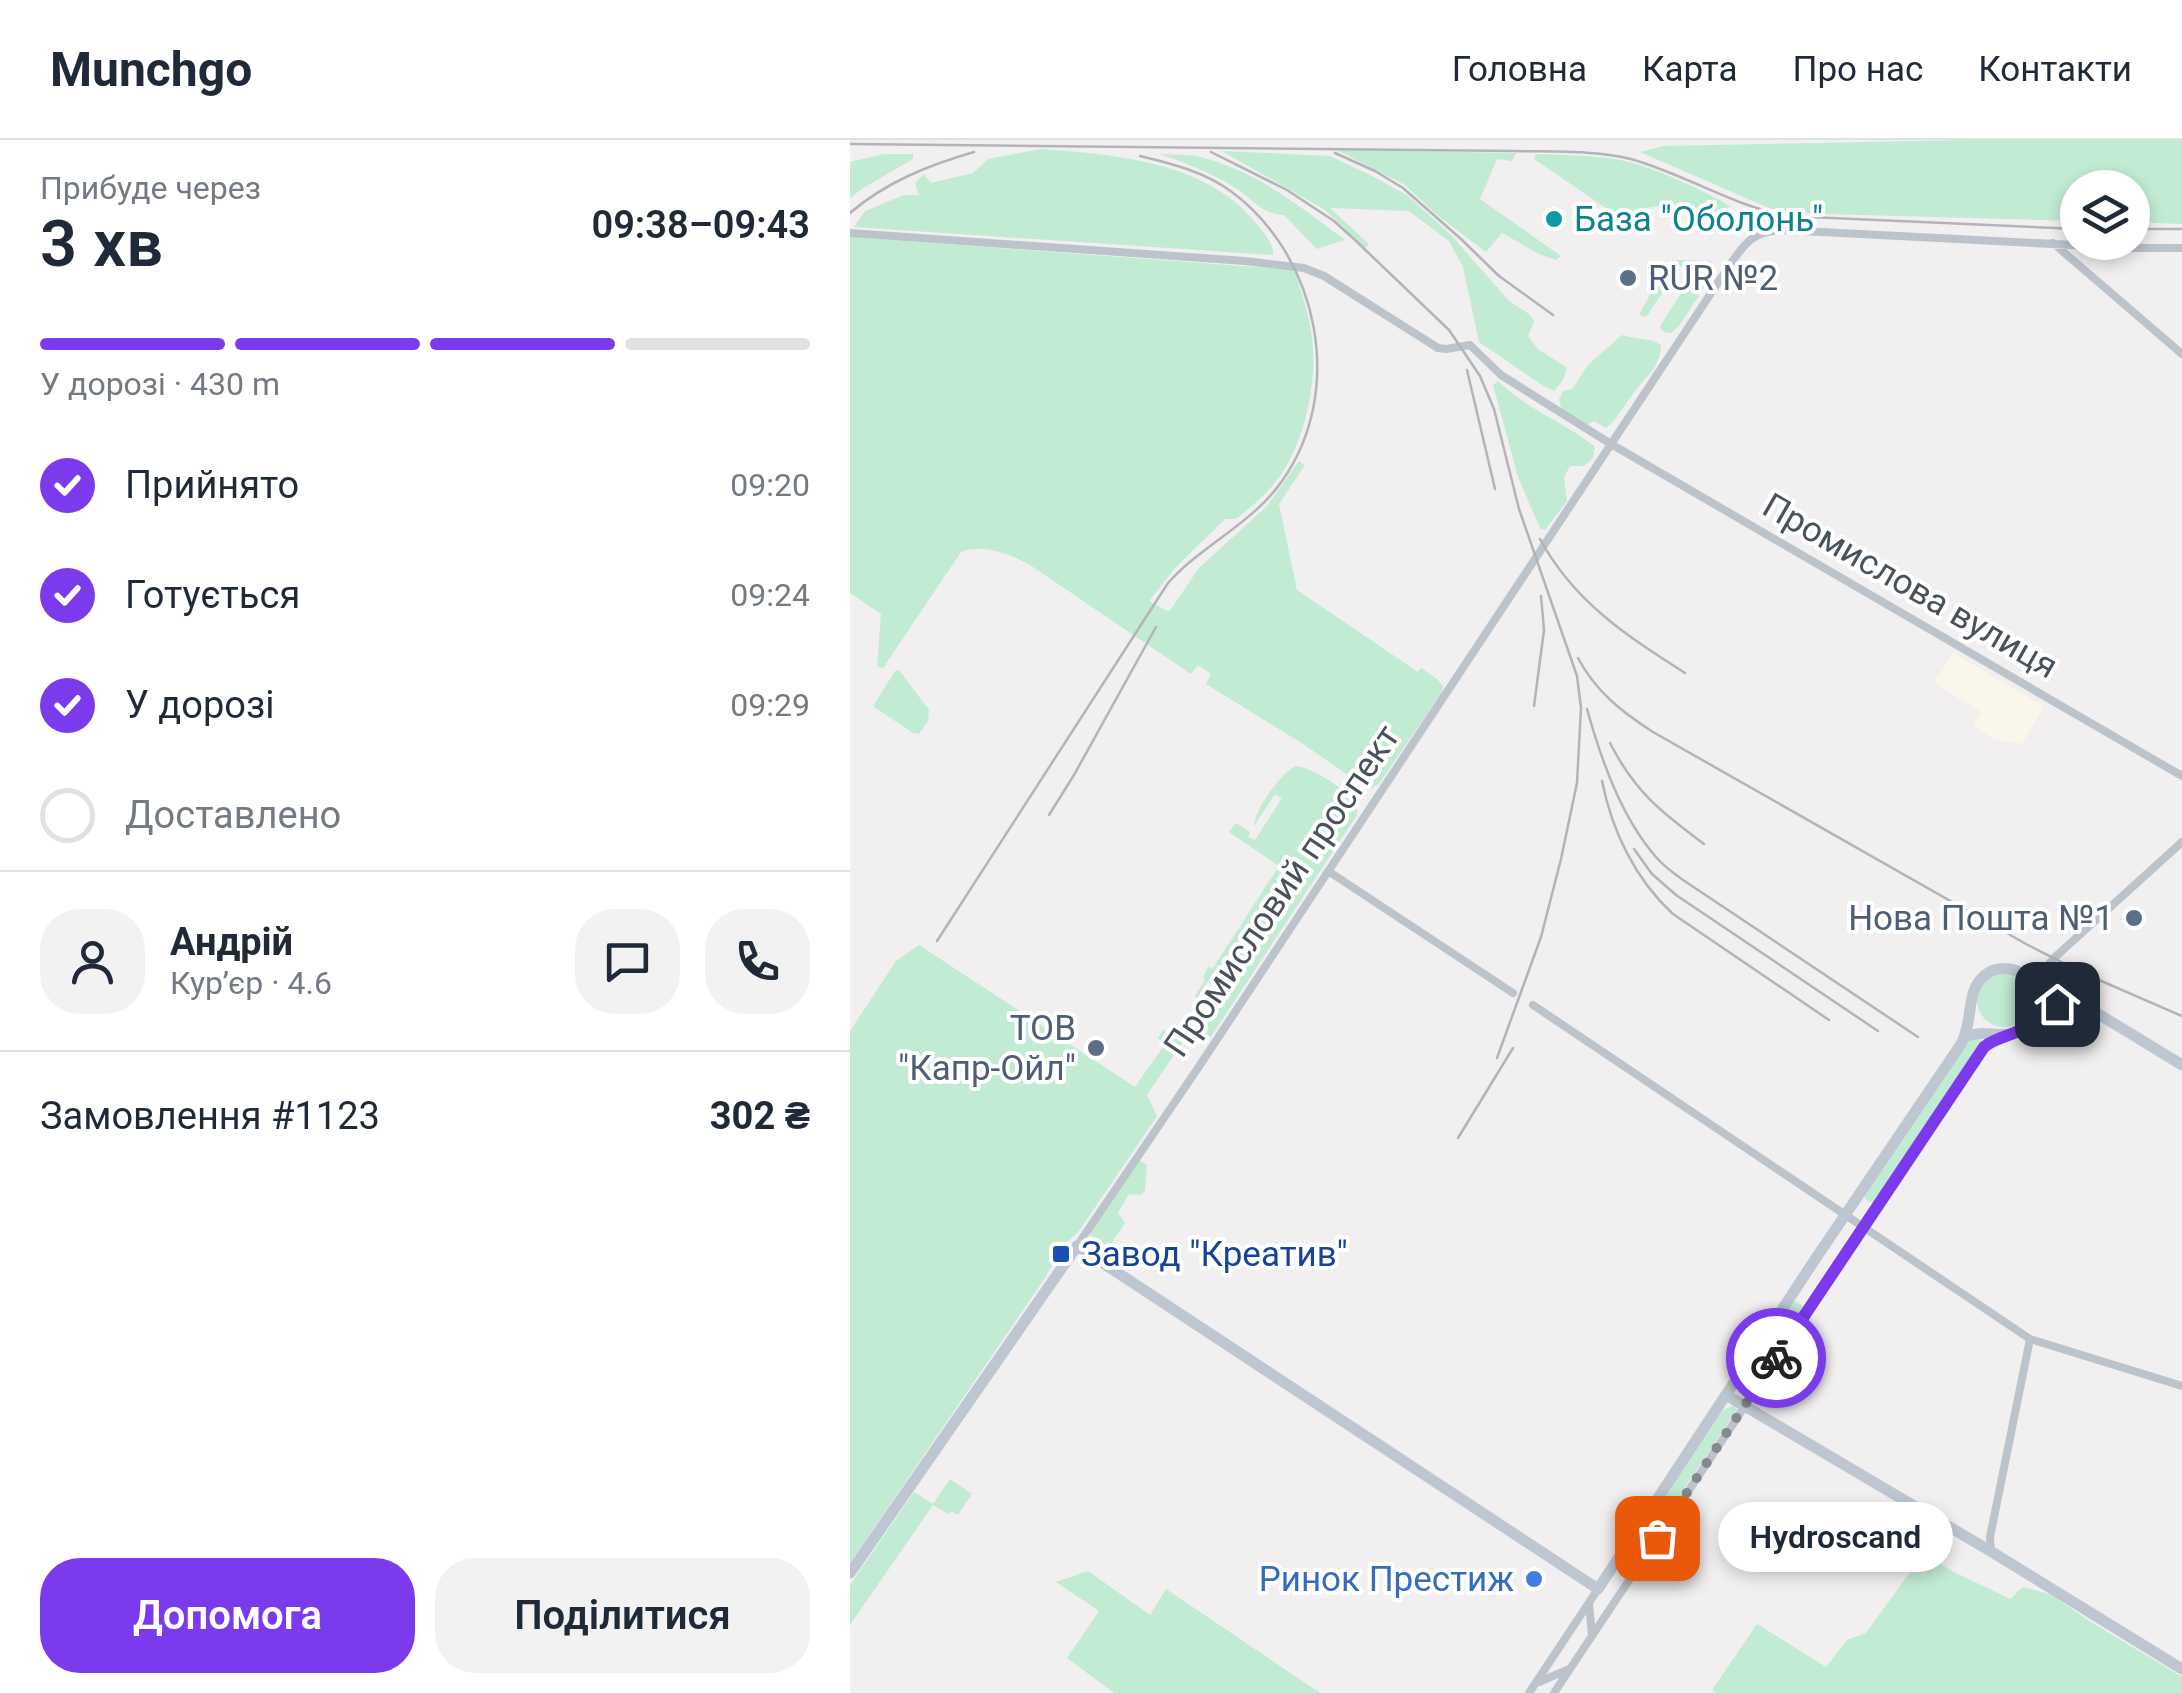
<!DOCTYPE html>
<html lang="uk">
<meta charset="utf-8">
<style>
body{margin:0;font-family:Roboto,sans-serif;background:#f2f2f3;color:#1f2937;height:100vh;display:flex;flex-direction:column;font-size:38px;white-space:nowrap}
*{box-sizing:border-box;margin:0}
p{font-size:32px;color:#747a83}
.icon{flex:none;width:55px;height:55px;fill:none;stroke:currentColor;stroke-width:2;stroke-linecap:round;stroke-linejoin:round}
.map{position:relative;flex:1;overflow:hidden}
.side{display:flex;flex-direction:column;background:#fff;width:850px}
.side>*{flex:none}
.controls{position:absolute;left:1210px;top:30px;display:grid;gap:20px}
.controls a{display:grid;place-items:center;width:90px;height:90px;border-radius:50%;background:#fff;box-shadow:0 5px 15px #0003;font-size:50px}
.pin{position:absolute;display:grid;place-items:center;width:85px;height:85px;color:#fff;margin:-42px;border-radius:20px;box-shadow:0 5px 15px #0006}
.courier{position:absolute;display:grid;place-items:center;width:100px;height:100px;margin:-50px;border:8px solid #7c3aed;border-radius:50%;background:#fff;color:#222;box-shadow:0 2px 12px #0007}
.bubble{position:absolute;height:70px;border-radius:35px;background:#fff;box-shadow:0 5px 15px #0003;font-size:32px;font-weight:600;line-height:70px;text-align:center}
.head em{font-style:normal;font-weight:600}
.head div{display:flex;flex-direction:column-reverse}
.head{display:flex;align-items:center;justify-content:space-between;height:170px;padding:0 40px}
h1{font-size:65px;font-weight:600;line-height:75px}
.bar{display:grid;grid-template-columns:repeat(4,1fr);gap:15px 10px;align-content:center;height:120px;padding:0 40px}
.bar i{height:12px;border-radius:8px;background:#e0e1e3}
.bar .selected{background:#7c3aed}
.bar p{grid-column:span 4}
.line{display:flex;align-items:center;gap:25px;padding:0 40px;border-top:2px solid #e0e1e3}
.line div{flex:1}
.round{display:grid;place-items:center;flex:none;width:105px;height:105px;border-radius:40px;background:#f2f2f3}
ol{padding:0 40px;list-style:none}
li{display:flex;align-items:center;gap:30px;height:110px}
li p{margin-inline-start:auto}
li .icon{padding:10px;border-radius:50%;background:#7c3aed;color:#fff;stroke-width:4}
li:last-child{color:#747a83}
li i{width:55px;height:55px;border:5px solid #e0e1e3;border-radius:50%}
.button{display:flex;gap:20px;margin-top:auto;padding:20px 40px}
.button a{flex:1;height:115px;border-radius:40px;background:#7c3aed;color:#fff;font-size:40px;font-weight:600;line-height:115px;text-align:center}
.button a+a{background:#f2f2f3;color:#1f2937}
header{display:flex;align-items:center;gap:60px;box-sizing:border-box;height:140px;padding:0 50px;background:#fff;border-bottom:2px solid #e0e1e3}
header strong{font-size:48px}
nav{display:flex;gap:55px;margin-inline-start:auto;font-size:35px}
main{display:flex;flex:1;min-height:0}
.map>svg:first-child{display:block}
</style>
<header>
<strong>Munchgo</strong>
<nav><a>Головна</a><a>Карта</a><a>Про нас</a><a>Контакти</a></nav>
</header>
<main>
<section class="side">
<div class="head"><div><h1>3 хв</h1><p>Прибуде через</p></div><em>09:38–09:43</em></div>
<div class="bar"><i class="selected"></i><i class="selected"></i><i class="selected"></i><i></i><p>У дорозі · 430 m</p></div>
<ol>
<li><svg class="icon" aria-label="check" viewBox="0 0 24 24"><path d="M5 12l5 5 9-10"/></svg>Прийнято<p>09:20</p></li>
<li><svg class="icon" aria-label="check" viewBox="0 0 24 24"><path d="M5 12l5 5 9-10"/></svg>Готується<p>09:24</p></li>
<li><svg class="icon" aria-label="check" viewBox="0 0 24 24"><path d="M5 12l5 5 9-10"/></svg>У дорозі<p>09:29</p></li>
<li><i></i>Доставлено</li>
</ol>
<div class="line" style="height:180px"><a class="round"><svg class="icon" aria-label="person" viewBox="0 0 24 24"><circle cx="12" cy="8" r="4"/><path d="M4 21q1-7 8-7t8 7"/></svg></a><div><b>Андрій</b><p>Кур’єр · 4.6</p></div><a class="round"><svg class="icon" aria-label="chat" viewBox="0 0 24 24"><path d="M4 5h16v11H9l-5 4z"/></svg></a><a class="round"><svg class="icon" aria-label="phone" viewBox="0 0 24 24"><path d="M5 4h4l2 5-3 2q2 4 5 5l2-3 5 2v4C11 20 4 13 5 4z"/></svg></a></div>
<div class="line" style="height:130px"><div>Замовлення #1123</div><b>302 ₴</b></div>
<div class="button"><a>Допомога</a><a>Поділитися</a></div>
</section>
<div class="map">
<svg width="1332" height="1553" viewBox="0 0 1332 1553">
<rect width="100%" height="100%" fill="#f1efef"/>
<path fill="#faf6ea" d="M1103,513L1194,566L1172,604L1146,600L1123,586L1131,572L1084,543Z"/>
<path fill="#c1ebd3" d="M1116,0H1332V84L1283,82L1282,48H1228L1227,81L941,73L919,68L790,12L814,6Z
M191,9C267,15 360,21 410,88C417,97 423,103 423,115L4,87L15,71L54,55H69L65,43L74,34L81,43L123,33L138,19Z
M487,10L666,13L662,21L647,19L630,59L711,116L706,120L689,114L652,93L636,112L586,74L555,45Z
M372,11L480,16L522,36L557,55L601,95L659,161L679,174L684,181L678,196L688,209L717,228L713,240L704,251L695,247L629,202L613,127L599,101L559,71L480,68L519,104L515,108L475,70Z
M34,14H63V19L13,48L0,58V22Z
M310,14C323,15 338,14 350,17C405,30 451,67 495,100L467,109L434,75C408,73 406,60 385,48C362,33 336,23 310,14Z
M686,14C712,15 739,15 765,19C797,24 852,49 880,66L869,73C841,65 817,64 788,69L782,79L769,77L684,19Z
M0,97L444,130C464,186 470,221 455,280C449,300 442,319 430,336C418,353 402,366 386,379H375L325,428L299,461L319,472L349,428L417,366L449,321L455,325L429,364L447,450L568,532L571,528L588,540L593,546L592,552L529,644L522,648L514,646L450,602L356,544L361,534L348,525L341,534L180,425C161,414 131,403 111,412L33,528L27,527L31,474L0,453Z
M827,120L860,121L863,124L830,126L797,176L791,177L790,173C800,156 810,132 827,120Z
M853,132L860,133L861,137L829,186L821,193L814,192L810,187L812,183L840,139L844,134Z
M772,195C786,200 799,197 811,205C811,227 794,238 782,255C773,266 768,279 756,288L744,281L736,285L712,271L709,259L713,251L722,249L738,225Z
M648,241C677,270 715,282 745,307L743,318L734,326H720L714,337L717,361L695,390L690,388L668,337L643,245Z
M49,530L79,570L78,581L69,594L63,593L23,566L45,531Z
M446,626C460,627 494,648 503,659C508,666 507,667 507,675L358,901L352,904L346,896L374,852L358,841L347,858L345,856L355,840L353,838L358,827L363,828L429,726L379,692L386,683L400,692L398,697L405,700L432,658L425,654L404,686C404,670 431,633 446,626Z
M69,805L285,947L315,904L308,898L313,890L332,903L297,955L307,976L229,1091L211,1108L195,1138L0,1423V891L46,821Z
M1127 860a27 27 0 1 1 54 0a27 27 0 1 1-54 0Z
M1130,898L1132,902L1024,1062H1018L1014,1056L1117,900Z
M289,1020L297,1025L295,1051L290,1055L279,1054L268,1073L275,1083L255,1113L252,1116L246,1114L239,1102L242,1089Z
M943,1160L952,1165L953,1169L898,1252L894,1254L890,1252L888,1247Z
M882,1266L886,1267L887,1270L823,1365L820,1368L815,1365L817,1353L872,1271Z
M100,1339L122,1354L108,1375L101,1371L98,1374L83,1365L0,1485V1445L64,1352L83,1364Z
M813,1374V1380L779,1431H776C774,1410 793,1394 805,1376Z
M1073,1414L1102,1431L1160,1459L1173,1447L1202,1455L1239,1481L1332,1537V1553H866L862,1550L907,1484L976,1527L997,1500L1016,1493Z
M238,1431L300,1475L316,1449L470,1553H264L217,1518L249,1471L206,1442Z"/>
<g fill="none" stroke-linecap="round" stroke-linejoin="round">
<path stroke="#bcc3cb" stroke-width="8" d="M0,93L395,121L454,128L474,136L588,208L596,209L620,205L651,235L761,304L1332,636
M1203,103L1332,214
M478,731L663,853
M1185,840L1204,818L1332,702
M683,865L1180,1199L1332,1246
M227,1106L350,925L877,129C894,105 900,91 933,90L1281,108H1332
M1141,1411L1140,1397L1180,1199
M739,1463L742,1496
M689,1542L717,1530
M679,1553L748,1449
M704,1553L1134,907L1150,897"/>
<path stroke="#bec7d1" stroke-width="11" d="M1178,838C1189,850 1191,866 1182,880
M1115,897C1132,889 1146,898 1163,893C1190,886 1192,858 1227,864
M876,1255L1142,1412L1332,1529
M0,1433L227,1106L748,1449L966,1118L1111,904C1123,884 1116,853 1132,838C1139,830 1150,827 1160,829C1173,831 1185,840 1196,845C1243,869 1287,898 1332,925"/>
<path stroke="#b2b4b9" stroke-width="2.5" d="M0,4L664,11C699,12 748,10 781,19C834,34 882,65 936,76L1228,89
M361,12L437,50L484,81L505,100L599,190L630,236L644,269L669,369L727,536L731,568L727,643L711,719L691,797L647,918
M485,13L525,31L553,48L611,99L649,136L703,175
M0,73C36,42 79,25 124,12
M1282,89H1332
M617,230L645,349
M690,399C724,462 777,496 835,533
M728,518C746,552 772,572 803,592L1176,804L1233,833L1332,876
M684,566L694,490L691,456
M737,569C751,619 771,677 806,717C814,727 825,734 836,742L1068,897
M760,603C785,652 811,672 854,704
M752,641C762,691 785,739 823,774L979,880
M199,675L224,635L306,487
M784,709L802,734L826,755L1028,891
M87,801L318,443C352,405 403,383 432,341C496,251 469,117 382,52C355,32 323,24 290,16
M608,998L663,908"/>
</g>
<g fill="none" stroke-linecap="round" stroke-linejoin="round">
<path stroke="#84898f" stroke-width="10" stroke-dasharray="0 18" d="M807,1398L926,1218"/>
<path stroke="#7c3aed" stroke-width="12" d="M926,1218L1134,907C1146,897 1159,897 1172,889C1185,881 1193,870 1207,864"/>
</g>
<circle fill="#0f9aa8" stroke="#fff" stroke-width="4" cx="704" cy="79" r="10"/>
<g fill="#5c6f8a" stroke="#fff" stroke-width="4">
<circle cx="778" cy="138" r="10"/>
<circle cx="1284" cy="778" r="10"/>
<circle cx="246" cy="908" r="10"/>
</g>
<rect fill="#1a4fb4" stroke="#fff" stroke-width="4" x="201" y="1104" width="20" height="20" rx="5"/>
<circle fill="#3f7fe0" stroke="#fff" stroke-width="4" cx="684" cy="1439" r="10"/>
<g text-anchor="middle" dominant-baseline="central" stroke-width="8" stroke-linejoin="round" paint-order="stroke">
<g font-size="35" fill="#0d838f" stroke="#fff" text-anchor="start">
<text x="724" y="79">База "Оболонь"</text>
</g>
<g font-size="35" fill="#4e5e75" stroke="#fff" text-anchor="end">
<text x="798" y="138" text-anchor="start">RUR №2</text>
<text x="1264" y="778">Нова Пошта №1</text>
<text x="226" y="888">ТОВ<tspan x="226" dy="40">"Капр-Ойл"</tspan></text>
</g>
<g font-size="35" fill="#49525b" stroke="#fff">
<text transform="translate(1060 446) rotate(30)">Промислова вулиця</text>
<text transform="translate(432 751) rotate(-56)">Промисловий проспект</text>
</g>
<g font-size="35" fill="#164399" stroke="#fff" text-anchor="start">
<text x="231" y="1114">Завод "Креатив"</text>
</g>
<g font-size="35" fill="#366cbe" stroke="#fff" text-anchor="end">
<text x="664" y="1439">Ринок Престиж</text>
</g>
</g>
</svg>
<div class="controls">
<a><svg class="icon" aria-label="layers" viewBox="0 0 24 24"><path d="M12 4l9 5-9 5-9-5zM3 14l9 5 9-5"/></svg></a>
</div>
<div class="pin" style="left:807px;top:1398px;background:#ea580c"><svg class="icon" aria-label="bag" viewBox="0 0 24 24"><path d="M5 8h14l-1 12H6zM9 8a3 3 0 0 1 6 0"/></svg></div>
<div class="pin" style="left:1207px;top:864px;background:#1f2937"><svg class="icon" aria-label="home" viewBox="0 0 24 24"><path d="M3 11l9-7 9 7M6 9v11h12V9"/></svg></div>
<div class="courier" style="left:926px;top:1218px"><svg class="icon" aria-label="bike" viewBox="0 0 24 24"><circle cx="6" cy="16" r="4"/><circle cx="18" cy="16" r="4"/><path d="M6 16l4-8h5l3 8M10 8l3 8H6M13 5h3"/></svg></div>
<div class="bubble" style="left:868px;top:1362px;width:235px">Hydroscand</div>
</div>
</main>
